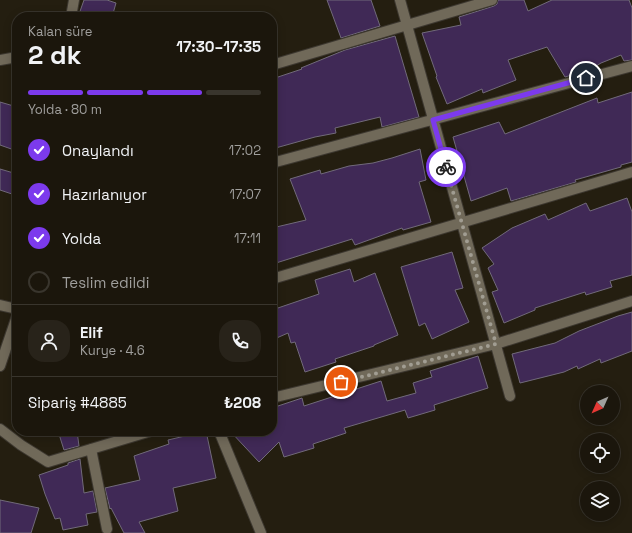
<!DOCTYPE html>
<html lang="tr">
<meta charset="utf-8">
<style>
body{margin:0;font-family:"Space Grotesk",sans-serif;background:#28231a;color:#f1f3f6;height:100vh;display:flex;flex-direction:column;font-size:15px;white-space:nowrap}
*{box-sizing:border-box;margin:0}
p{font-size:13px;color:#a09f9d}
.icon{flex:none;width:22px;height:22px;fill:none;stroke:currentColor;stroke-width:2;stroke-linecap:round;stroke-linejoin:round}
.map{position:relative;flex:1;overflow:hidden}
.details{position:absolute;left:12px;top:12px;width:265px;height:424px;display:flex;flex-direction:column;background:#1b160c;border-radius:16px;box-shadow:0 2px 10px #0003,0 0 0 1px #39352d}
.details>*{flex:none}
.needle{width:26px;rotate:225deg}
.fabs{position:absolute;left:580px;top:385px;display:grid;gap:8px}
.fabs a{display:grid;place-items:center;width:40px;height:40px;border-radius:50%;background:#1b160c;box-shadow:0 2px 10px #0003,0 0 0 1px #39352d;font-size:20px}
.pin{position:absolute;display:grid;place-items:center;width:34px;height:34px;color:#fff;margin:-17px;border:2px solid #fff;border-radius:50%;box-shadow:0 1px 4px #0007}
.courier{position:absolute;display:grid;place-items:center;width:40px;height:40px;margin:-20px;border:3px solid #7c3aed;border-radius:50%;background:#fff;color:#222;box-shadow:0 1px 5px #0007}
.overview em{font-style:normal;font-weight:700}
.overview div{display:flex;flex-direction:column-reverse}
.overview{display:flex;align-items:center;justify-content:space-between;height:68px;padding:0 16px}
h1{font-size:26px;font-weight:700;line-height:30px}
.bar{display:grid;grid-template-columns:repeat(4,1fr);gap:6px 4px;align-content:center;height:48px;padding:0 16px}
.bar i{height:5px;border-radius:3px;background:#39352d}
.bar .on{background:#7c3aed}
.bar p{grid-column:span 4}
.line{display:flex;align-items:center;gap:10px;padding:0 16px;border-top:1px solid #39352d}
.line div{flex:1}
.round{display:grid;place-items:center;flex:none;width:42px;height:42px;border-radius:16px;background:#28231a}
ol{padding:0 16px;list-style:none}
li{display:flex;align-items:center;gap:12px;height:44px}
li p{margin-inline-start:auto}
li .icon{padding:4px;border-radius:50%;background:#7c3aed;color:#fff;stroke-width:4}
li:last-child{color:#a09f9d}
li i{width:22px;height:22px;border:2px solid #39352d;border-radius:50%}
.map>svg:first-child{display:block}
</style>
<div class="map">
<svg width="632" height="533" viewBox="0 0 632 533">
<rect width="100%" height="100%" fill="#241e10"/>
<path fill="#402956" stroke="#716a7a" d="M84,0H107L116,3L112,17H78Z
M327,0H371L380,26L341,38Z
M498,0H524L528,11L552,0H629L632,8V60L624,61L621,55L601,63L588,71L582,73L581,70L572,75L565,77L547,47L508,60L516,80L483,93L482,89L447,104L436,77L437,76L422,33L461,25L459,17L494,6L497,4Z
M395,36L419,117L382,127L380,117L335,128L336,133L315,137L272,149V79L302,69L301,68L345,50Z
M632,92V162L621,165V167L575,180L576,182L511,201L507,188L471,201L453,137L499,122L505,134L597,98L598,103Z
M0,102L17,107V151L0,145Z
M420,149L426,180L419,182L431,222L403,230L402,228L355,245L352,239L276,263L272,253V228L306,220L290,179L320,170L321,174L349,166L373,163L392,158Z
M0,169L17,174L12,194L0,190Z
M627,198L632,212V275L610,281L612,287L586,295L585,292L535,308V310L504,323L492,292L498,290L488,268L494,264L482,248L512,228L545,214L548,220L586,203L590,211Z
M452,252L463,288L455,290L469,322L432,339L425,323L419,326L401,267Z
M350,269L354,282L375,273L398,335L374,345V346L335,359L336,362L305,372L295,342L291,343L288,333L272,340V310L319,294L315,280Z
M632,312V351L601,363L600,359L578,369L577,366L564,372L520,383L512,354L555,343L579,331L618,316Z
M478,356L488,388L434,405L435,410L408,418L405,410L344,428L346,433L313,444L314,448L284,457L279,442L259,462L230,431H272V408L302,398L304,406L381,381L387,401L416,393L413,383L432,377L430,371Z
M58,431H77L79,446L64,450Z
M206,431L216,478L173,488L178,511L139,522L145,533H124L111,508L110,509L105,488L140,480L134,456L169,444L168,440Z
M80,459L84,493L93,491L97,512L86,514L88,525L63,530L60,518L55,519L45,494L39,475L68,465V463Z
M0,500L39,508L31,533H0Z"/>
<g fill="none" stroke-linecap="round" stroke-linejoin="round">
<g stroke="#3d3830" stroke-width="12">
<path id="lane" d="M0,60L17,57"/>
</g>
<g stroke="#3d3830" stroke-width="12">
<path id="street" d="M400,0L510,396
M71,17L74,0
M272,65L492,0
M272,163L632,66
M272,279L632,172
M0,305L17,309
M0,366L17,316
M272,398L496,344L632,301
M0,429L21,445L48,462L151,431
M219,431L261,533
M91,449L107,529"/>
</g>
<use href="#lane" stroke="#706959" stroke-width="10"/>
<use href="#street" stroke="#706959" stroke-width="10"/>
</g>
<g fill="none" stroke-linecap="round" stroke-linejoin="round">
<path stroke="#a19d92" stroke-width="4" stroke-dasharray="0 7.2" d="M341,382L496,344L446,167"/>
<path stroke="#7c3aed" stroke-width="5" d="M446,167L433,120L586,78"/>
</g>
</svg>
<div class="fabs">
<a><svg class="needle" viewBox="-14 -14 28 28"><path d="M0-13l5 13h-10z" fill="#e53935"/><path d="M0 13l5-13h-10z" fill="#a09f9d"/></svg></a>
<a><svg class="icon" aria-label="locate" viewBox="0 0 24 24"><circle cx="12" cy="12" r="6"/><path d="M12 2v4M12 18v4M2 12h4M18 12h4"/></svg></a>
<a><svg class="icon" aria-label="layers" viewBox="0 0 24 24"><path d="M12 4l9 5-9 5-9-5zM3 14l9 5 9-5"/></svg></a>
</div>
<div class="pin" style="left:341px;top:382px;background:#ea580c"><svg class="icon" aria-label="bag" viewBox="0 0 24 24"><path d="M5 8h14l-1 12H6zM9 8a3 3 0 0 1 6 0"/></svg></div>
<div class="pin" style="left:586px;top:78px;background:#1f2937"><svg class="icon" aria-label="home" viewBox="0 0 24 24"><path d="M3 11l9-7 9 7M6 9v11h12V9"/></svg></div>
<div class="courier" style="left:446px;top:167px"><svg class="icon" aria-label="bike" viewBox="0 0 24 24"><circle cx="6" cy="16" r="4"/><circle cx="18" cy="16" r="4"/><path d="M6 16l4-8h5l3 8M10 8l3 8H6M13 5h3"/></svg></div>
<section class="details">
<div class="overview"><div><h1>2 dk</h1><p>Kalan süre</p></div><em>17:30–17:35</em></div>
<div class="bar"><i class="on"></i><i class="on"></i><i class="on"></i><i></i><p>Yolda · 80 m</p></div>
<ol>
<li><svg class="icon" aria-label="check" viewBox="0 0 24 24"><path d="M5 12l5 5 9-10"/></svg>Onaylandı<p>17:02</p></li>
<li><svg class="icon" aria-label="check" viewBox="0 0 24 24"><path d="M5 12l5 5 9-10"/></svg>Hazırlanıyor<p>17:07</p></li>
<li><svg class="icon" aria-label="check" viewBox="0 0 24 24"><path d="M5 12l5 5 9-10"/></svg>Yolda<p>17:11</p></li>
<li><i></i>Teslim edildi</li>
</ol>
<div class="line" style="height:72px"><a class="round"><svg class="icon" aria-label="person" viewBox="0 0 24 24"><circle cx="12" cy="8" r="4"/><path d="M4 21q1-7 8-7t8 7"/></svg></a><div><b>Elif</b><p>Kurye · 4.6</p></div><a class="round"><svg class="icon" aria-label="phone" viewBox="0 0 24 24"><path d="M5 4h4l2 5-3 2q2 4 5 5l2-3 5 2v4C11 20 4 13 5 4z"/></svg></a></div>
<div class="line" style="height:52px"><div>Sipariş #4885</div><b>₺208</b></div>
</section>
</div>
